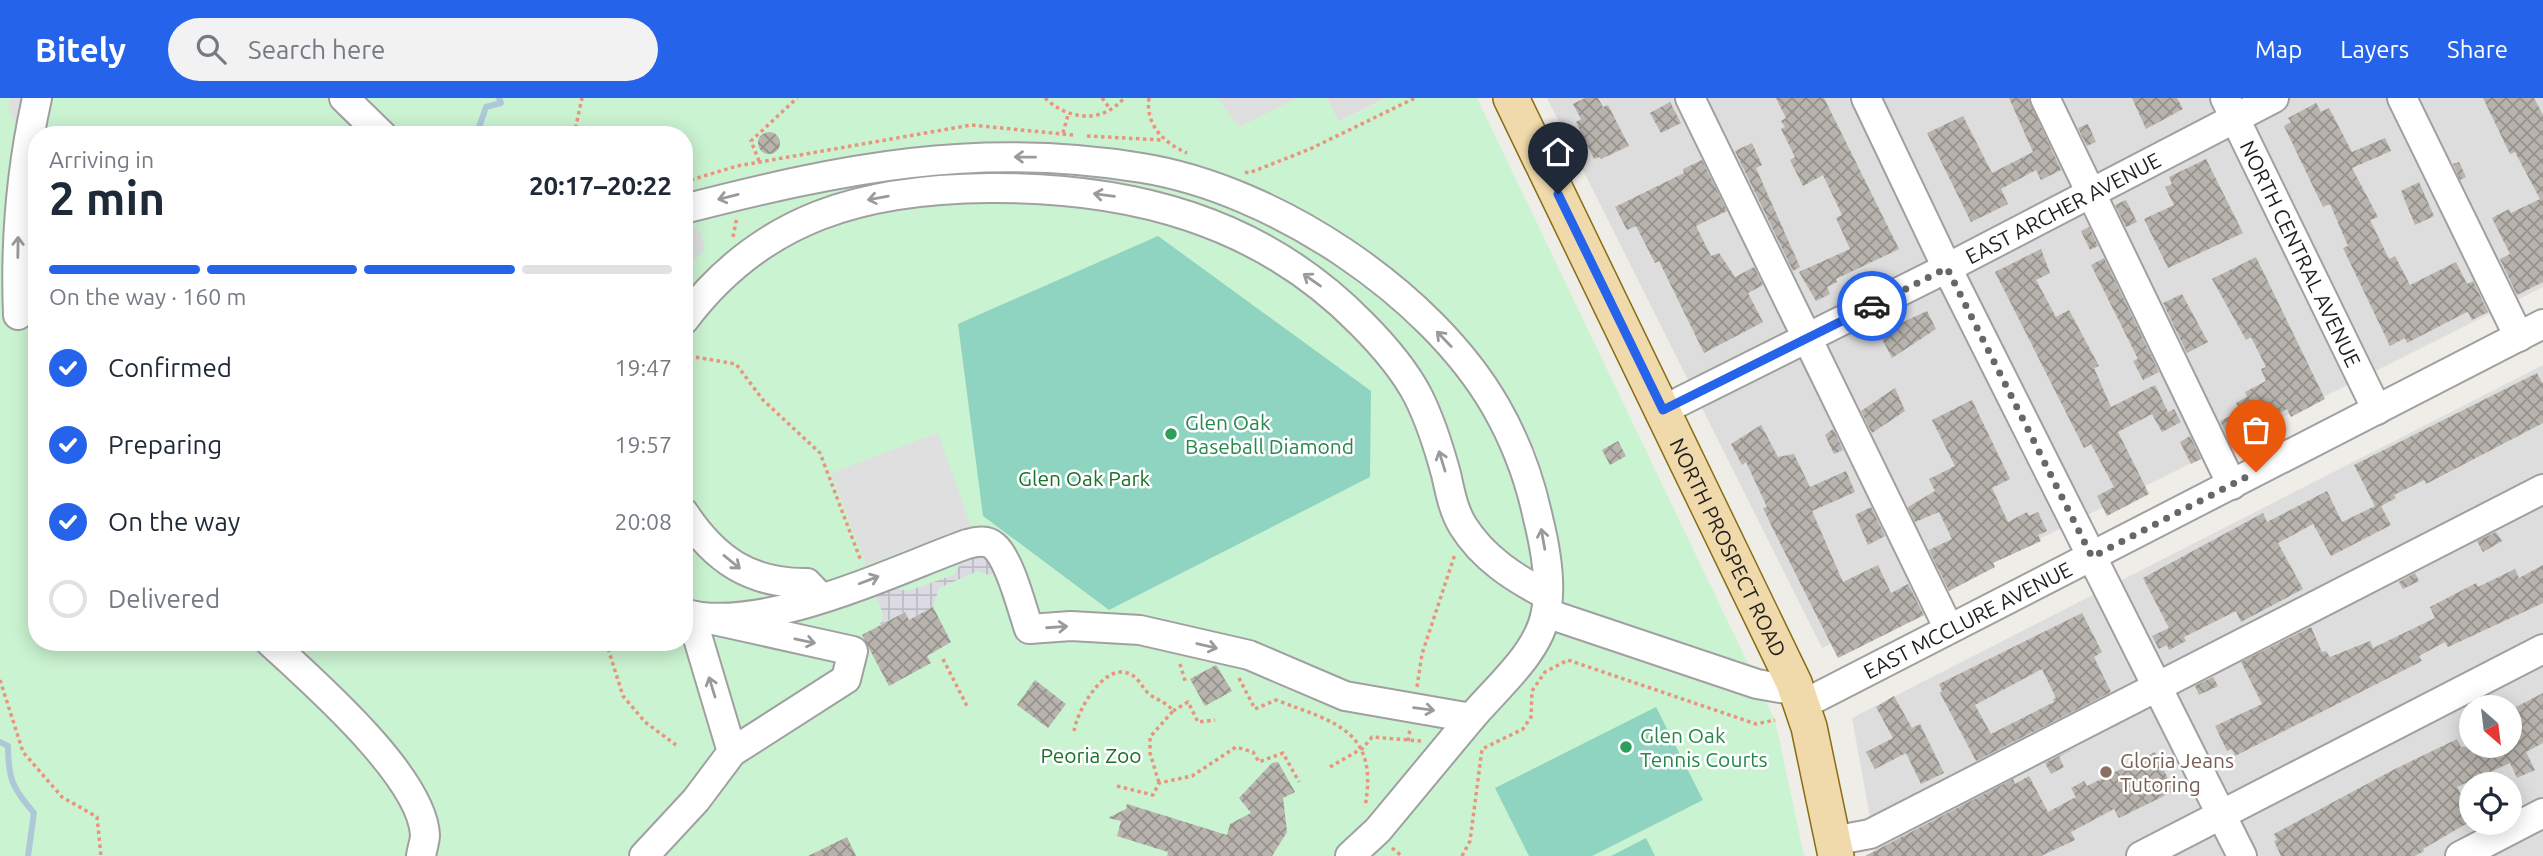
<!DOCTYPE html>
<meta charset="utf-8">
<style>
body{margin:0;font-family:Ubuntu,sans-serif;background:#f2f2f3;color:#1f2937;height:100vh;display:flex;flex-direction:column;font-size:26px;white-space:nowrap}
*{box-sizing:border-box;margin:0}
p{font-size:23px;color:#747a83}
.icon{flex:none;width:38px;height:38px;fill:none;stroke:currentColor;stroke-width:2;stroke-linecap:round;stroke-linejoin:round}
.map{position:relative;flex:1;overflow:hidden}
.side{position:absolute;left:28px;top:28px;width:665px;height:525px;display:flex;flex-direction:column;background:#fff;border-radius:28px;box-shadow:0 4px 18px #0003}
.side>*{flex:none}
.needle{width:46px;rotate:152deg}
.tools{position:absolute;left:2459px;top:597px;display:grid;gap:14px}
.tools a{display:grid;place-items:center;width:63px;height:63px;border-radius:50%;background:#fff;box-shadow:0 4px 18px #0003;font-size:35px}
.pin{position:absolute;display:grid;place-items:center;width:60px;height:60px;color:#fff;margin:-72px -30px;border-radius:50% 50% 50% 0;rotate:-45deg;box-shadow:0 0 7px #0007}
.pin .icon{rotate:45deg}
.courier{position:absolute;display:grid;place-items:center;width:70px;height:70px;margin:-35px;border:5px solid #2563eb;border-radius:50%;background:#fff;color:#222;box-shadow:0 2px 9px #0007}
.overview em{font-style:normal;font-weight:600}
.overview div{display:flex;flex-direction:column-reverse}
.overview{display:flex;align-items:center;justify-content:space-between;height:119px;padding:0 21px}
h1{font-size:46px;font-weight:600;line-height:52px}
.bar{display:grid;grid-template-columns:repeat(4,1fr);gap:10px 7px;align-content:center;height:84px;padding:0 21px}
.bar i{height:9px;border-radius:5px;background:#e0e1e3}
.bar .current{background:#2563eb}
.bar p{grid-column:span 4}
ol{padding:0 21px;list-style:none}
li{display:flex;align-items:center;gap:21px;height:77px}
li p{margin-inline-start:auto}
li .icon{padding:7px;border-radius:50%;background:#2563eb;color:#fff;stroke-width:4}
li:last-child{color:#747a83}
li i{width:38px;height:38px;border:4px solid #e0e1e3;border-radius:50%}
header{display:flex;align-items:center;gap:42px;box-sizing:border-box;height:98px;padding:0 35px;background:#2563eb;color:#fff}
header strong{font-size:33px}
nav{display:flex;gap:38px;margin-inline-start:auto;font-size:24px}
.search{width:490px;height:63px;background:#f2f2f3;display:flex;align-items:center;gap:18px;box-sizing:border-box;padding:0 24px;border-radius:38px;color:#747a83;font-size:26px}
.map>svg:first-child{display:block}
</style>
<header>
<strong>Bitely</strong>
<div class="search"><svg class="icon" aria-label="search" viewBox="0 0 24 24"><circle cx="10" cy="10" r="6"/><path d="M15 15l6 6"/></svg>Search here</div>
<nav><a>Map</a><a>Layers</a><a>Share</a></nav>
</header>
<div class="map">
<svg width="2543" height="758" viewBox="0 0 2543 758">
<defs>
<pattern id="plaza-grid" width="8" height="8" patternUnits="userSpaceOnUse" patternTransform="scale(1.75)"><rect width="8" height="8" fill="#dcdbe4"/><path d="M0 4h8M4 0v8" fill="none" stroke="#bcbcc3"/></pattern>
<pattern id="building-cross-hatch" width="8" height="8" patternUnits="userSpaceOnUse" patternTransform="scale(1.75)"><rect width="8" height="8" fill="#b8b3ad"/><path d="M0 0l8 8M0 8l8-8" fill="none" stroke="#95918c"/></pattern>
</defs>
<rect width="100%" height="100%" fill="#efede7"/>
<path fill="#ddd" fill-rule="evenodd" d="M1327,0H1386L1338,24Z
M1547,0H2543V189L1822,550Z
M2543,267V758H1877L1852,620ZM2471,609H2510V648H2471ZM2471,686H2510V724H2471Z"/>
<path fill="#caf3d1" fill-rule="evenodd" d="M0,0H1327L1339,24L1387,0H1477L1775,622L1804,758H0ZM37,37H684V544H37Z"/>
<path fill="#8fd4c0" d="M1158,138L1371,293L1370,379L1109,512L983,418L958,226Z
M1656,609L1703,702L1592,758H1529L1495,690Z
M1646,740L1655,758H1611Z"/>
<path fill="#dfdfdf" d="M10,0H37L30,31L15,24L8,10Z
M1217,0H1297L1239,29Z
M688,124L701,135L705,152L684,170V127Z
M938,335L971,428L866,467L831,375Z"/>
<path fill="url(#plaza-grid)" d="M967,457H986L996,474L989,477L978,473L939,490L933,509L909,522L904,514L880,527L883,517L874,492L884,488L908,493L953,477Z"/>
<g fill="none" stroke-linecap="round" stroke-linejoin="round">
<path stroke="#adc9d7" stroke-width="6" d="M477,35L486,9L501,5L499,0
M0,644L8,648C8,681 13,691 34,715L28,758"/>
</g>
<path fill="url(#building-cross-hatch)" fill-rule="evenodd" d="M1585,0H1598L1603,9L1608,7L1629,48L1601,61L1600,59L1594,61L1576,24L1581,21L1573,6Z
M1776,0H1824L1899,151L1836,181L1837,184L1827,189L1830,196L1816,203L1799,174L1850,151L1836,120L1842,117L1823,77L1803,88L1790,62L1795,59L1781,31L1785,29L1781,23L1786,20Z
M2009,0H2028L2061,72L2041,82L2036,72L2001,91L2008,106L1971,124L1927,35L1963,18L1992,75L2033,54Z
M2132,0H2177L2183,11L2146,31Z
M2483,0H2534L2543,17V184L2517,197L2500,161L2510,156L2492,120L2509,111L2511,115L2540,101L2515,54L2510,56Z
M1670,4L1681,25L1661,35L1650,15Z
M2316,5L2321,14L2329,10L2352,54L2385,40L2391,53L2352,70L2378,119L2370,122L2389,161L2395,158L2410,187L2456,164L2467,186L2473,183L2488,214L2472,222L2468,214L2465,215L2407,245L2405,240L2390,248L2343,150L2348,148L2330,106L2323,109L2284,28L2291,24L2288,20Z
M2088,26L2096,44L2087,48L2078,30Z
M758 45a11 11 0 1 1 22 0a11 11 0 1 1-22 0Z
M1752,45L1762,67L1756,70L1800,169L1793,173L1735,53Z
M2206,61L2243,135L2168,170L2144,121L2174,107L2165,89L2172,86L2169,79Z
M1702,62L1727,113L1696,128L1711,158L1719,155L1735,179L1754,169L1763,187L1748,195L1763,224L1704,255L1659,163L1655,165L1636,128L1627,132L1615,109L1684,75L1683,71Z
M2459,64L2466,79L2460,82L2453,66Z
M2419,84L2434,118L2415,127L2401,93Z
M2126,102L2137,124L2126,129L2115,107Z
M2089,129L2098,148L2090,152L2081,133Z
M2041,151L2050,175L2036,182L2056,219L2069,212L2099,268L2094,270L2111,309L2155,287L2168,314L2174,311L2181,324L2162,334L2152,316L2118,334L2149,396L2107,418L2097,398L2114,389L2091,346L2084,350L1995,174Z
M2256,159L2325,301L2291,319L2287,311L2255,329L2260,341L2244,349L2242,343L2231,346L2220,323L2240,313L2236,305L2247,299L2245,294L2266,283L2261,271L2266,269L2251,239L2246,242L2212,181Z
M2104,160L2159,274L2143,282L2133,263L2138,261L2091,167Z
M2182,196L2208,244L2187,255L2163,205Z
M1927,213L1936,231L1892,260L1879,235Z
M2537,275L2543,286V325L2426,386L2424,382L2394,397L2396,400L2381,408L2391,427L2331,458L2313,426L2278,445L2303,491L2241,524L2236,513L2184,539L2186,543L2169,552L2167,547L2159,551L2152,538L2169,530L2143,480L2263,415L2267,424L2327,393L2342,424L2375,408L2354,367Z
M1895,290L1905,313L1872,335L1861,313Z
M1972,302L2010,381L1992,390L2008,424L2027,414L2029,418L2038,414L2047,433L2038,437L2041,443L1993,465L1995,469L1949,493L1929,452L1952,441L1939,414L1915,424L1908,409L1935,393L1929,381L1955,368L1932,322Z
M1761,327L1778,359L1794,356L1810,389L1846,373L1855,394L1812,413L1843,484L1878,467L1891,495L1908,486L1924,517L1838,560L1773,431L1763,410L1767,409L1746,364L1742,367L1731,346Z
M1833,331L1843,352L1834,356L1825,337Z
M2190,338L2201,361L2191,366L2180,344Z
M1618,343L1626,358L1610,367L1602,352Z
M1871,409L1885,438L1868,447L1855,417Z
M2496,434L2502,443L2483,454L2477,443Z
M2543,467V505L2448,549L2445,544L2419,558L2422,563L2235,658L2232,651L2227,653L2215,628L2262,606L2241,564L2311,529L2322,554L2326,553L2330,559L2370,543L2373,550L2435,520L2430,509L2476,485L2478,489L2515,471L2519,480Z
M2415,475L2419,483L2403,491L2399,484Z
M933,509L951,544L927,558L931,565L889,588L862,537L905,514L909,522Z
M2082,515L2102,554L2094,559L2111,594L1976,663L1940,595L1942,593L1939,586ZM2042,571L2056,600L2053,601L2054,604L1991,636L1975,607Z
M1216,567L1232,593L1205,608L1190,581Z
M2213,579L2218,588L2199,597L2195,588Z
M1035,582L1066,606L1048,630L1017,607Z
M2543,595V645L2526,654L2535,672L2517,680L2510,665L2457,689L2471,716V723L2423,751L2424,753L2415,758H2281L2274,743L2277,742L2274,736L2393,672L2457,641L2461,649L2510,648V612Z
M1894,598L1912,630L1920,626L1944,675L1921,686L1906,655L1875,671L1866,654L1893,640L1876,609Z
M2077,649L2059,659L2064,669L2051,676L2045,665Z
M2155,654L2174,693L2119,720L2114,711L2071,734L2075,742L2041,758H1865L2013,681L2015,686L2029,678L2048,714L2076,699L2071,690L2084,683L2087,688Z
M1278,664L1295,694L1283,700L1287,734L1272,758H1167L1168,754L1117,738L1121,723L1108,720L1126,711L1127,706L1227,737L1230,726L1251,715L1239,700L1272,665Z
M847,739L856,758H808Z"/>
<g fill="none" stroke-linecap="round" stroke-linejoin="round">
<g stroke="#a0a0a0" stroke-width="32">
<g id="minor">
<path d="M344,0L382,37"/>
<path d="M1690,0L1949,531"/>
<path d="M1866,0L1947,170L2242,758"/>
<path d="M2045,0L2232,387"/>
<path id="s1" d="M2225,0L2377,312"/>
<path d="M2402,0L2519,239"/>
<path d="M684,111C843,70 978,43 1142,70C1273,91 1430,194 1496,309C1516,344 1530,382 1538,420C1545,448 1552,485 1546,514C1539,555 1497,589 1471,620L1345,598L1249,557L1140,532L1071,528L1029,531C1022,511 1010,461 994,448C986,441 976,444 967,446C890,474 765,536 684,516"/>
<path d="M18,217C15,144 21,72 37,0"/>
<path d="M684,222C762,118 865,91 989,90C1130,89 1260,122 1361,225C1382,246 1404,271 1418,298C1430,322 1439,350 1446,376C1450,393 1453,412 1463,428C1483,460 1514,480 1547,497"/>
<path id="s2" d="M1663,312L1947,170L2274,0"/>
<path d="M684,415C715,462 751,486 807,485L821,500"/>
<path d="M1546,515L1757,586L1798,593"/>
<path d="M270,544C312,583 422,678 425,737C425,743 422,751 421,758"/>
<path id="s3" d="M1802,607L2543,226"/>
<path d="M1833,743L1870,736L2543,391"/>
<path d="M644,758L696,702L732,654L846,581L853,553L691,517L732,654"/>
<path d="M1350,758L1378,732L1471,620"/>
<path d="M2141,758L2543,551"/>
<path d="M2460,758L2543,715"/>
</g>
</g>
<g stroke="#886d13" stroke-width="38">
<g id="major">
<path id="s4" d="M1511,0L1794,585L1809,629L1836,758"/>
</g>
</g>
<path stroke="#e9947e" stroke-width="3.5" stroke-dasharray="3.5 3.5" stroke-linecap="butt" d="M1045,0C1068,22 1102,26 1124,0
M1102,0L1111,12
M1149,0C1145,27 1164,45 1187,55
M1063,35L1068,17
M574,37L582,0
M1087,38L1162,42
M759,63L751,43L797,0
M1245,74L1249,75L1310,51L1415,0
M684,84L737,68L971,27L1073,37
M733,139L737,119
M689,258L736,266L763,302L820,355L861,463
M606,544L623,598L645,624L676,647
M943,561L968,610
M1180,566L1186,586
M1239,580L1255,611L1276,602C1336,625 1379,632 1365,709
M0,582L23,654L62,699L97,719L101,758
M1417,589L1422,556L1455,456
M1173,613L1188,604L1198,624L1215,622
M1074,633C1077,614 1100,572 1123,574C1137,576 1139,585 1147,594C1155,602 1166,603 1173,613L1150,639V655L1159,685
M1408,643L1410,631
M1330,669L1363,650L1372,639L1421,643
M1117,688L1153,697L1159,685L1192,678L1236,649L1253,654L1259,664L1283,655L1299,684
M1392,750L1402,758
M1462,758L1470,743L1482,651L1523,631L1531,619L1532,593L1545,574L1568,562L1756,626L1775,622"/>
<use href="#minor" stroke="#fff" stroke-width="28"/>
<use href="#major" stroke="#f0d9aa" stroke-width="35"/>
</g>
<defs><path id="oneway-shaft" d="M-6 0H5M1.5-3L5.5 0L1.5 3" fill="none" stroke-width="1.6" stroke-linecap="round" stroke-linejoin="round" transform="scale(1.75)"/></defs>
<g stroke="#9a9a9a">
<use href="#oneway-shaft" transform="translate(1025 59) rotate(-179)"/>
<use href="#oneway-shaft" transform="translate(1104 97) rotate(-173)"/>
<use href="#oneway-shaft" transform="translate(728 99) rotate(166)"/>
<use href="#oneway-shaft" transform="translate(878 100) rotate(170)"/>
<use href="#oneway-shaft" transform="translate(18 149) rotate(-89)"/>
<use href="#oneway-shaft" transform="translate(1312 182) rotate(-145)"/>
<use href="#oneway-shaft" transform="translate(1444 241) rotate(-134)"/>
<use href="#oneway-shaft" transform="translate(1442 363) rotate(-107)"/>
<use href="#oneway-shaft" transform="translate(1543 441) rotate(-100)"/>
<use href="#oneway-shaft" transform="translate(732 464) rotate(39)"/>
<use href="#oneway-shaft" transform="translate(869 482) rotate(-21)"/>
<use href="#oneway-shaft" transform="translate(1057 529) rotate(-4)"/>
<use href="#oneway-shaft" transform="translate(805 543) rotate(12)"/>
<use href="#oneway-shaft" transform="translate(1207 548) rotate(13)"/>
<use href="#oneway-shaft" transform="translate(712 589) rotate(-107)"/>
<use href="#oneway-shaft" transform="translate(1424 611) rotate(7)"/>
</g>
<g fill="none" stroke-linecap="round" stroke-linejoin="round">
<path stroke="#686765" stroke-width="7" stroke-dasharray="0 12.6" d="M1872,208L1947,170L2092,459L2256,374"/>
<path stroke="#2563eb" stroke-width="9" d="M1558,96L1663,312L1872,208"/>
</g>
<g fill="#2e9e5b" stroke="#fff" stroke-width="2.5">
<circle cx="1171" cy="336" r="7"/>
<circle cx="1626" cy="649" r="7"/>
</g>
<circle fill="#8d6e63" stroke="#fff" stroke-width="2.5" cx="2106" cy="674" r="7"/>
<g text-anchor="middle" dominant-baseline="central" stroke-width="5" stroke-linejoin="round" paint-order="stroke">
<g font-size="21" fill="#1f1f1f" stroke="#fff">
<text stroke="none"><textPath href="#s2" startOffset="448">EAST ARCHER AVENUE</textPath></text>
<text stroke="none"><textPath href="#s1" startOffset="173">NORTH CENTRAL AVENUE</textPath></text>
<text stroke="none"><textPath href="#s4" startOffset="499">NORTH PROSPECT ROAD</textPath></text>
<text stroke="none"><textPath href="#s3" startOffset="186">EAST MCCLURE AVENUE</textPath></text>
</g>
<g font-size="21" fill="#27864d" stroke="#fff" text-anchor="start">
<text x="1185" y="324">Glen Oak<tspan x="1185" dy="24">Baseball Diamond</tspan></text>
<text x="1640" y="637">Glen Oak<tspan x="1640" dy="24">Tennis Courts</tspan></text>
</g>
<g font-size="21" fill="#1a712a" stroke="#fff">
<text x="1084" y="380">Glen Oak Park</text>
<text x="1091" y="657">Peoria Zoo</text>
</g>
<g font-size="21" fill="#785e54" stroke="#fff" text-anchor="start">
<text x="2120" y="662">Gloria Jeans<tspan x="2120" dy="24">Tutoring</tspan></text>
</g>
</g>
</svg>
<div class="tools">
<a><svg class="needle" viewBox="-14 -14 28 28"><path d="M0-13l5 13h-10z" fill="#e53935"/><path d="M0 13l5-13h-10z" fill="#747a83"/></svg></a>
<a><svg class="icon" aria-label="locate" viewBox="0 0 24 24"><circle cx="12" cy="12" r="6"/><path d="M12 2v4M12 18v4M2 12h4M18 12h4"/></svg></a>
</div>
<div class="pin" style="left:2256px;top:374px;background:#ea580c"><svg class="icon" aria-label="bag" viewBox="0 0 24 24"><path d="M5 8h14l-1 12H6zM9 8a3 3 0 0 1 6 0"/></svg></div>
<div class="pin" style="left:1558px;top:96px;background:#1f2937"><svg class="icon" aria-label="home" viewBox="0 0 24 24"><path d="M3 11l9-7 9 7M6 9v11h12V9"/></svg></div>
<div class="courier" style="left:1872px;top:208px"><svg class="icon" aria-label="car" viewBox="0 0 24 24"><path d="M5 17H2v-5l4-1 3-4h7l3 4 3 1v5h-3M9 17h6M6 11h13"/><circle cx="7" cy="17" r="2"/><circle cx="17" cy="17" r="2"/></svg></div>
<section class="side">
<div class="overview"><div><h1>2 min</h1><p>Arriving in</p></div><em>20:17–20:22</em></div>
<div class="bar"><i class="current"></i><i class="current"></i><i class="current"></i><i></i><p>On the way · 160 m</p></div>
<ol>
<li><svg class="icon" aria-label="check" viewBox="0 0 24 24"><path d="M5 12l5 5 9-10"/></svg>Confirmed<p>19:47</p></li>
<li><svg class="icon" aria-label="check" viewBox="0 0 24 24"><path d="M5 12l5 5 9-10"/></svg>Preparing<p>19:57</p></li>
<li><svg class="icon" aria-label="check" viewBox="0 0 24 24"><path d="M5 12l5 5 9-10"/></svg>On the way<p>20:08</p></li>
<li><i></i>Delivered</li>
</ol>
</section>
</div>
